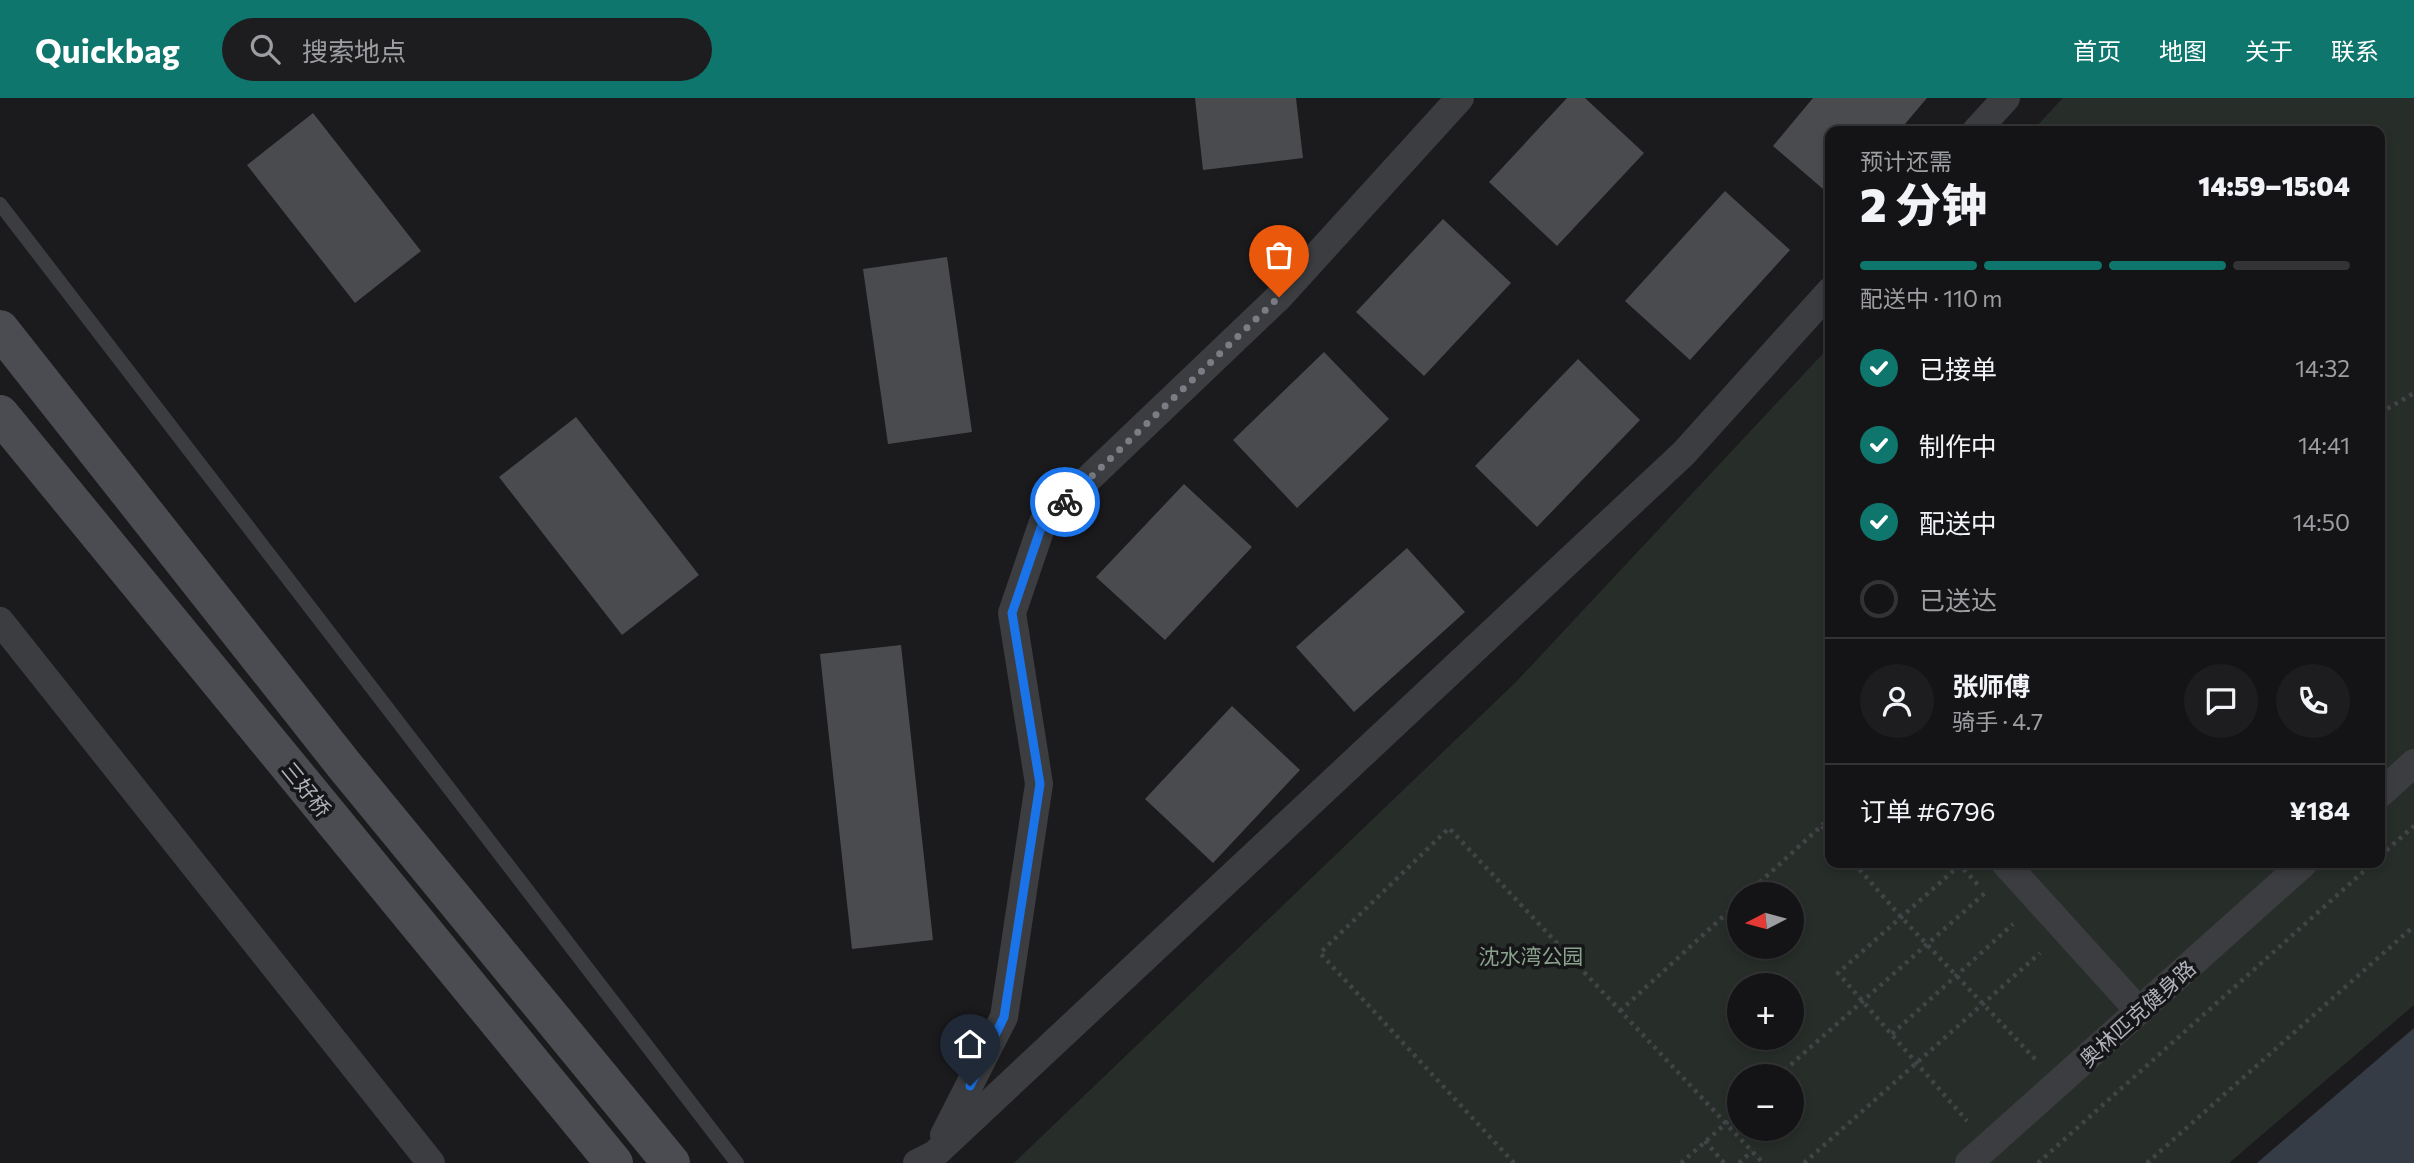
<!DOCTYPE html>
<html lang="zh">
<meta charset="utf-8">
<style>
body{margin:0;font-family:Commissioner,"Noto Sans SC",sans-serif;background:#1d1d1f;color:#f1f3f6;height:100vh;display:flex;flex-direction:column;font-size:26px;white-space:nowrap}
*{box-sizing:border-box;margin:0}
p{font-size:23px;color:#9d9ea1}
.icon{flex:none;width:38px;height:38px;fill:none;stroke:currentColor;stroke-width:2;stroke-linecap:round;stroke-linejoin:round}
.map{position:relative;flex:1;overflow:hidden}
.sheet{position:absolute;left:1825px;top:28px;width:560px;height:742px;display:flex;flex-direction:column;background:#141416;border-radius:14px;box-shadow:0 4px 10px #0003,0 0 0 2px #333335}
.sheet>*{flex:none}
.needle{width:46px;rotate:264deg}
.fabs{position:absolute;left:1727px;top:784px;display:grid;gap:14px}
.fabs a{display:grid;place-items:center;width:77px;height:77px;border-radius:50%;background:#141416;box-shadow:0 4px 10px #0003,0 0 0 2px #333335;font-size:35px}
.pin{position:absolute;display:grid;place-items:center;width:60px;height:60px;color:#fff;margin:-72px -30px;border-radius:50% 50% 50% 0;rotate:-45deg;box-shadow:0 0 7px #0007}
.pin .icon{rotate:45deg}
.courier{position:absolute;display:grid;place-items:center;width:70px;height:70px;margin:-35px;border:5px solid #1a73e8;border-radius:50%;background:#fff;color:#222;box-shadow:0 2px 9px #0007}
.summary em{font-style:normal;font-weight:800}
.summary div{display:flex;flex-direction:column-reverse}
.summary{display:flex;align-items:center;justify-content:space-between;height:119px;padding:0 35px}
h1{font-size:46px;font-weight:800;line-height:52px}
.bar{display:grid;grid-template-columns:repeat(4,1fr);gap:10px 7px;align-content:center;height:84px;padding:0 35px}
.bar i{height:9px;border-radius:5px;background:#333335}
.bar .on{background:#0f766e}
.bar p{grid-column:span 4}
.line{display:flex;align-items:center;gap:18px;padding:0 35px;border-top:2px solid #333335}
.line div{flex:1}
.round{display:grid;place-items:center;flex:none;width:74px;height:74px;border-radius:37px;background:#1d1d1f}
ol{padding:0 35px;list-style:none}
li{display:flex;align-items:center;gap:21px;height:77px}
li p{margin-inline-start:auto}
li .icon{padding:7px;border-radius:50%;background:#0f766e;color:#fff;stroke-width:4}
li:last-child{color:#9d9ea1}
li i{width:38px;height:38px;border:4px solid #333335;border-radius:50%}
header{display:flex;align-items:center;gap:42px;box-sizing:border-box;height:98px;padding:0 35px;background:#0f766e;color:#fff}
header strong{font-size:33px}
nav{display:flex;gap:38px;margin-inline-start:auto;font-size:24px}
.search{width:490px;height:63px;background:#1d1d1f;display:flex;align-items:center;gap:18px;box-sizing:border-box;padding:0 24px;border-radius:38px;color:#9d9ea1;font-size:26px}
.map>svg:first-child{display:block}
</style>
<header>
<strong>Quickbag</strong>
<div class="search"><svg class="icon" aria-label="search" viewBox="0 0 24 24"><circle cx="10" cy="10" r="6"/><path d="M15 15l6 6"/></svg>搜索地点</div>
<nav><a>首页</a><a>地图</a><a>关于</a><a>联系</a></nav>
</header>
<div class="map">
<svg width="2414" height="1065" viewBox="0 0 2414 1065">
<rect width="100%" height="100%" fill="#1b1b1d"/>
<path fill="#272e29" fill-rule="evenodd" d="M2063,0H2414V907L2229,1065H1014L1516,584L1830,248V765H2380V33H2032ZM1740,796H1792V849H1740ZM1740,887H1792V940H1740ZM1740,978H1792V1031H1740Z"/>
<path fill="#363c45" d="M2414,930V1065H2257Z"/>
<path fill="#4a4b4f" d="M1195,0H1296L1303,60L1203,72Z
M1567,0H1585L1644,55L1557,148L1489,84Z
M1813,0H1927L1899,33H1830V97L1773,48Z
M313,15L421,153L355,205L247,67Z
M1725,93L1790,152L1690,262L1625,203Z
M1443,121L1511,185L1424,278L1356,214Z
M947,159L972,334L888,346L863,171Z
M1324,254L1389,321L1297,410L1233,342Z
M1578,261L1640,322L1537,429L1475,368Z
M576,319L699,477L622,537L499,379Z
M1184,386L1252,449L1165,542L1096,479Z
M1407,450L1465,514L1354,614L1296,549Z
M901,547L933,842L852,851L820,556Z
M1232,608L1300,672L1213,765L1145,701Z"/>
<g fill="none" stroke-linecap="round" stroke-linejoin="round">
<path stroke="#434448" stroke-width="4.5" stroke-dasharray="3.5 5" stroke-linecap="butt" d="M2380,315L2414,295
M1822,728L1830,737
M2380,758L2414,728
M1854,765L1901,819L2036,962
M1958,765L1979,788
M1960,767L1838,875L1967,1023
M1747,796L1830,720
M1620,913L1740,803
M1892,936L2013,826
M1778,978L1985,795
M1705,1043L1724,1065
M1514,1065L1320,855L1449,730L1763,1065
M1681,1065L1740,1013
M1739,1065L1752,1053
M1804,1065L2040,855
M2038,1065L2373,765
M2147,1065L2414,828"/>
<path stroke="#3c3d41" stroke-width="14" d="M0,106L737,1065"/>
<path stroke="#3c3d41" stroke-width="28" d="M1976,33L2006,0
M0,523L431,1065
M2380,696L2414,665
M2005,765L2139,913
M944,1037L1004,919L1039,686L1012,515L1043,424L1279,199L1460,0
M917,1065L935,1056L1684,355L1830,193
M1969,1065L2304,765"/>
<path stroke="#4b4c51" stroke-width="38" d="M0,231L344,667L671,1065
M0,316L614,1065"/>
</g>
<g fill="none" stroke-linecap="round" stroke-linejoin="round">
<path stroke="#7b7d84" stroke-width="7" stroke-dasharray="0 12.6" d="M1065,404L1279,199"/>
<path stroke="#1a73e8" stroke-width="9" d="M970,988L1004,919L1040,686L1012,515L1043,424L1065,404"/>
</g>
<g text-anchor="middle" dominant-baseline="central" stroke-width="7" stroke-linejoin="round" paint-order="stroke">
<g font-size="21" fill="#afb2bb" stroke="#161618">
<text transform="translate(307 691) rotate(51)">三好桥</text>
<text transform="translate(2137 915) rotate(-42)">奥林匹克健身路</text>
</g>
<g font-size="21" fill="#89a38d" stroke="#161618">
<text x="1531" y="857">沈水湾公园</text>
</g>
</g>
</svg>
<div class="fabs">
<a><svg class="needle" viewBox="-14 -14 28 28"><path d="M0-13l5 13h-10z" fill="#e53935"/><path d="M0 13l5-13h-10z" fill="#9d9ea1"/></svg></a>
<a>+</a>
<a>−</a>
</div>
<div class="pin" style="left:1279px;top:199px;background:#ea580c"><svg class="icon" aria-label="bag" viewBox="0 0 24 24"><path d="M5 8h14l-1 12H6zM9 8a3 3 0 0 1 6 0"/></svg></div>
<div class="pin" style="left:970px;top:988px;background:#1f2937"><svg class="icon" aria-label="home" viewBox="0 0 24 24"><path d="M3 11l9-7 9 7M6 9v11h12V9"/></svg></div>
<div class="courier" style="left:1065px;top:404px"><svg class="icon" aria-label="bike" viewBox="0 0 24 24"><circle cx="6" cy="16" r="4"/><circle cx="18" cy="16" r="4"/><path d="M6 16l4-8h5l3 8M10 8l3 8H6M13 5h3"/></svg></div>
<section class="sheet">
<div class="summary"><div><h1>2 分钟</h1><p>预计还需</p></div><em>14:59–15:04</em></div>
<div class="bar"><i class="on"></i><i class="on"></i><i class="on"></i><i></i><p>配送中 · 110 m</p></div>
<ol>
<li><svg class="icon" aria-label="check" viewBox="0 0 24 24"><path d="M5 12l5 5 9-10"/></svg>已接单<p>14:32</p></li>
<li><svg class="icon" aria-label="check" viewBox="0 0 24 24"><path d="M5 12l5 5 9-10"/></svg>制作中<p>14:41</p></li>
<li><svg class="icon" aria-label="check" viewBox="0 0 24 24"><path d="M5 12l5 5 9-10"/></svg>配送中<p>14:50</p></li>
<li><i></i>已送达</li>
</ol>
<div class="line" style="height:126px"><a class="round"><svg class="icon" aria-label="person" viewBox="0 0 24 24"><circle cx="12" cy="8" r="4"/><path d="M4 21q1-7 8-7t8 7"/></svg></a><div><b>张师傅</b><p>骑手 · 4.7</p></div><a class="round"><svg class="icon" aria-label="chat" viewBox="0 0 24 24"><path d="M4 5h16v11H9l-5 4z"/></svg></a><a class="round"><svg class="icon" aria-label="phone" viewBox="0 0 24 24"><path d="M5 4h4l2 5-3 2q2 4 5 5l2-3 5 2v4C11 20 4 13 5 4z"/></svg></a></div>
<div class="line" style="height:91px"><div>订单 #6796</div><b>¥184</b></div>
</section>
</div>
